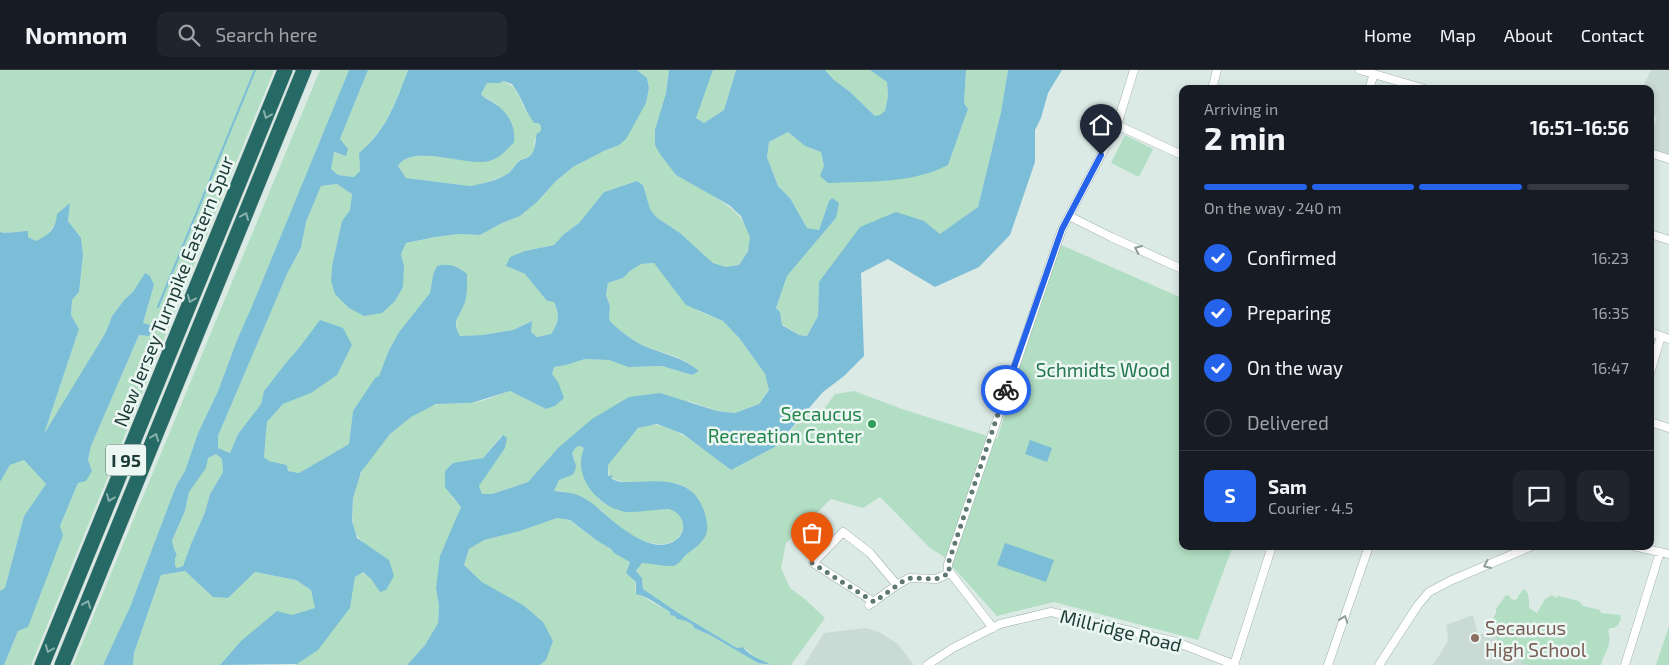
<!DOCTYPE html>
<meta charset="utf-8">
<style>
body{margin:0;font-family:"Exo 2",sans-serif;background:#20242c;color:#f1f3f6;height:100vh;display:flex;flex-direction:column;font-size:19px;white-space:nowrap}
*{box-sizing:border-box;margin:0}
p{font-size:16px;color:#9ea1a6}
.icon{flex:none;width:28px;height:28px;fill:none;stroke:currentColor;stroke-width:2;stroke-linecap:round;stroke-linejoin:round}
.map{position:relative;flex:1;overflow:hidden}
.drawer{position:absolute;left:1179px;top:15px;width:475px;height:465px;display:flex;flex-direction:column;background:#171b24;border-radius:10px;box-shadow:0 2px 8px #0003}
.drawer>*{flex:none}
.pin{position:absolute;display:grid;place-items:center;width:42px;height:42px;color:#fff;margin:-51px -21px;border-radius:50% 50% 50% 0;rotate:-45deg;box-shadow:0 0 5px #0007}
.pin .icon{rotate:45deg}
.courier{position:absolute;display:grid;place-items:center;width:50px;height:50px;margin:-25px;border:4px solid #2563eb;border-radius:50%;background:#fff;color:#222;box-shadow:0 1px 6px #0007}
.head em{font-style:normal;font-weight:700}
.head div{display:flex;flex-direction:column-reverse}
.head{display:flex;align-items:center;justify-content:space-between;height:85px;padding:0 25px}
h1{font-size:32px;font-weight:700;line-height:38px}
.bar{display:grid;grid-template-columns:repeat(4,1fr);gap:8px 5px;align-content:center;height:60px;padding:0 25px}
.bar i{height:6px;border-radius:4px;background:#363941}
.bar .current{background:#2563eb}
.bar p{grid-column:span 4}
.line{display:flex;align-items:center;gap:12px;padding:0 25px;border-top:1px solid #363941}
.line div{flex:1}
.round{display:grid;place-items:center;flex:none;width:52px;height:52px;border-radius:10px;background:#20242c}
ol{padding:0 25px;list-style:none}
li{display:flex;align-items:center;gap:15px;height:55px}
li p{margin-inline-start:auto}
li .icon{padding:5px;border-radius:50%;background:#2563eb;color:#fff;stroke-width:4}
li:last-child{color:#9ea1a6}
li i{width:28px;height:28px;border:2px solid #363941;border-radius:50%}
header{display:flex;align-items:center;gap:30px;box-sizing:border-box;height:70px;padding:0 25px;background:#171b24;border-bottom:1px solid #363941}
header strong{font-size:24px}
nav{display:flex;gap:28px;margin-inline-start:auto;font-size:18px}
.search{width:350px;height:45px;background:#20242c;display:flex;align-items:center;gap:12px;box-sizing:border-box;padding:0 18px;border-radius:10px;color:#9ea1a6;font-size:19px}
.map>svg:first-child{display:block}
</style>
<header>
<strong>Nomnom</strong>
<div class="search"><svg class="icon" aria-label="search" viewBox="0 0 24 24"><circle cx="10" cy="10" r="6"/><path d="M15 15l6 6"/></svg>Search here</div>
<nav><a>Home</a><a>Map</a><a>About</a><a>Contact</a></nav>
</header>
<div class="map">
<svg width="1669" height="595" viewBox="0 0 1669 595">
<rect width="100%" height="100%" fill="#dceae6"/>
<path fill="#cadad5" d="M1651,0H1669V84L1650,79V71L1657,47L1650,45V19H1642Z
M1473,545L1478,565L1499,559L1515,579L1524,595H1433L1447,573L1448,566L1446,555Z
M866,558L879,562L898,574L914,595H804L824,563Z"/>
<path fill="#b2dfc3" d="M0,0H274L31,595H4L18,561L63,465L60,456L88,390L91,376L139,265L149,266L143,253L154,215L145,204L133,222L125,229L112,246L106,262L43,367L79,259L71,245L72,230L79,222L83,185L81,168L68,151L70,134L46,167L36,171L28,167L27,161C22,161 4,164 0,162Z
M320,0H349L252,236L237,270L218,321L198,363L185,401L176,416L130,537L103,595H73Z
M368,0H408C396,32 386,60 359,83L360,101L355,107L338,105L331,99L333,82L346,86L340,69Z
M637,0H669L666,23L661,41L676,105C700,119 744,137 750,166C752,176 744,187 739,195L726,197L713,193L680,163L656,147L650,140L643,115L637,111L604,122L579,153L564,164L554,175L525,181L506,196L525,204L547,231L554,232C560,245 559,252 551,264L537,267L531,262V251L513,260L482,265L460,266C453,250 457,251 463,236C466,231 466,223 467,216L433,205L430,223L399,262L389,280L379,306L353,341L349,374L299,403L288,401L287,395L269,391L264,387L267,352L283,334L311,323L299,278L285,294L264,321L261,334L238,364L230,383L218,378V366L287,204L301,179L306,152L321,116L337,114L352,124L350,140L342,151L332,196L331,211L404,196L401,184L406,173L435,167L459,164L480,165L502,153L520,146L537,132L556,111L573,97L604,81L619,75L646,33L649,18L647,8Z
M713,0H736L724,40L704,53L696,48Z
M825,0H870L887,12L888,26L885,41L880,46H875L849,21L834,10Z
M966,0H1008L1001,42L978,137L943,163L940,164L937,162L819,212L818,246L807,266L799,265L782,254L780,242L776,238L787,206L836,148L829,131L819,160L807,158L790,128L778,116L767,87L769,72L788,62L805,76L821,82L824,96L948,95L968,39L964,33Z
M502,11C521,17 517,28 527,42C530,47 537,51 541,56V60L534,71L535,80L530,86L518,91L511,101L504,106L479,115L470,116L406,108L398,96C410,75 465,94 486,91C494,90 500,85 507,80L497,34L483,26L481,24L487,13H500Z
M1125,65L1153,79L1139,107L1111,93Z
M1059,174L1182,228V476H1233L1198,570L1054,532L997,546L943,486L930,478L880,427L863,438L831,429L786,473L781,498L790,518L806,530L825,548L791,595H772L758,589L743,577L737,578L677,542L643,519L642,508L636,501L642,493L676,495L688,483L707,455C691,386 651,426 609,407L608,395C616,385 628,367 638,359C661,340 712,386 731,400L775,377L808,342L815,351L835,324L854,321L902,339L997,369Z
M654,193L698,241L723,251L740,269L765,304L769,319L759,334L735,343L717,341L689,331L558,378L528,412L492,424H482L479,416L504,378L502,365L483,388L471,391L452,427L461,436L436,518L439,536L438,553L425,575L407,595H295L350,538L355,507L362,502L371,509L368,476C350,463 352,454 353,433C354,395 400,346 435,335C446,332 459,335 470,333C483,332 497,325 510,321L546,339L555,336L558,312L552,304L554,297L566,295L585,289L609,290L628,297L662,296L692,305L698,301C685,286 662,283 644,276C631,270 619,260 609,250L610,236L606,225L608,213L623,208L630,201L641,194Z
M580,376L584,378V408L599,429L605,434L622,440L669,439C694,447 683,476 659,474C640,473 624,462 611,450C607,447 604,442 600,439C591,434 575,425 565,422C562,421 557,421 554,421L559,410L575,392L572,383L576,377Z
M216,384L222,389L223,402L210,424L205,442L191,474L183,496L177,498L175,496V488L177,485L174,479L172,471L174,466L185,441L189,422L204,400L208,388Z
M24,390L46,414L24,446L5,518L0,521V412L10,395Z
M557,448L569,450L596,470L611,479L614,483L630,492L626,503L636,512L635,521L650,531L670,542L678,549L686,551L693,555L694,558L710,565L758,593L769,595H540L546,590L523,535L482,512L464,495L469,479L484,470L520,461Z
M185,501L213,527L228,528L255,502L296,510L311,520L316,538L292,545L241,571L220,595H133L134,583L161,505Z
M1524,519C1530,524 1529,531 1529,538L1537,543L1545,529L1552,525L1556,528L1558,526L1579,531L1583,536L1600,540L1601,543L1620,545L1621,549L1618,555L1614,558H1610L1608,561C1613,577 1604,581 1601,595H1524L1515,584L1509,582L1500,574L1491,557V552L1496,543V539L1506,525L1510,526L1511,529L1514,530L1517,529L1519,525Z
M1669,556V595H1656Z"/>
<path fill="#7cbdd7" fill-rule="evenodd" d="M349,0H368L340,69L348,79L346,86L334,82L331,99L338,105L354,107L360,101L359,83C386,61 396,32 408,0H637L647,8L649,18L646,33L626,69L619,75L604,81L573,97L556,111L537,132L520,146L502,153L480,165L459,164L435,167L406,173L401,184L404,196L403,217L395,231L382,243L364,246L349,238L335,224L331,211L332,196L342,151L350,140L352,124L337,114L321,116L306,152L301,178L287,204L218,366V378L230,383L238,364L261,334L264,321L285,294L299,278L320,250L343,258L352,275L337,305L311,323L283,334L267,352L264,387L269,391L287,395L288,401L299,403L349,374L353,341L375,308L379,306L389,280L399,262L430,223L433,205L437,196C449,193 457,196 467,204C467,215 468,227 463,237C457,251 452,250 460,266L482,265L513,260L532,251L531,262L537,267L551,264C559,252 560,245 554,232L547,231L525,204L506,196L510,187L525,181L554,175L564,164L579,153L604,122L637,111L643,115L650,139L656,147L680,163L713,193L726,197L739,195L748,181L750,167L741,146L729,135L676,105L660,84L655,75V60L666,23L669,0H713L696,48L704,53L724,40L736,0H825L834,10L849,21L875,46L880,45L885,41L888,26L887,12L870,0H966L964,33L968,39L948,95C911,114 869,111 828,113L820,106L824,96L821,82L805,76L788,62L769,72L767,87L778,116L790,128L807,158L819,160L829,131L832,128L839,133L836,148L787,206L776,238L780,242L782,255L799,265L807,266L818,246L819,212L860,157L896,142L924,151L940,164L978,137L1001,42L1008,0H1062L1048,23L1041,48L1035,60V92L1010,165L979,197L935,217L888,189L861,203L864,286L844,306L823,322L775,377L731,400L683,364L657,354L638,358L608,395V406L613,405L611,408C618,413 625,412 633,412C661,411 690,407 703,438C706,446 709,457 706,465C702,473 694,479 687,484C683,487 681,492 676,495C670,498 649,493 642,493L636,501L642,508L643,519L677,542L737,578L743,577C749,586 762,590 772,595L758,593L710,565L694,558L693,555L686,551L677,549L675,546L670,545V542C660,536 647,526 636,524V512L626,503L630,492L614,483L611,479L596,470L570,450L557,448L520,461L484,470L469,479L464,495L482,512L523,535L543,552L553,571L546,590L540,595H407L425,575L438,553L439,536L436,518L440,486L461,437L445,417V401L453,393L483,388L503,365L507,368L505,378L479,416L482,424H492L528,412L558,378L592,349L629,327L660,323L717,341L735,343L759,334L769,320L765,304L740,269L723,251L686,235L654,193L641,194L630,201L623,208L608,213L606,225L610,236L609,250C619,260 631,270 644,276C663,284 683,287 699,301L692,305L662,296L628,297L609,290L585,289L566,295L554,297L552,304L558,312L564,328L555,336L546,339L510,321L471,333L436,334L411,347L390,364L361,402L353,428L352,451L357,468L389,490L394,506L386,520L380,522L371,509L363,502L355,507L350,538L318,580L297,594L220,595L241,571L277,541L292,545L315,538L311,520L296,510L255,502L228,528L213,527L185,501L161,505L134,583L133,595H103L130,537L176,416L185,401L198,363L218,321L237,270L252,236ZM503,11L512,14L518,23L527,42L534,53H538L541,56V60L539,63H537C535,69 536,77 533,82C530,89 522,88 518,92C515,95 513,99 510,102C500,110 482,114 470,116L406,108L398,96C412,73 467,97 489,91C500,88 507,80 514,72C516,56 508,42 494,33C490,30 485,29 481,24L487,13H500ZM580,376L584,378C572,407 598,436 625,442C632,443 660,439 669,439C676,441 683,447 683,455C684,460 681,466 677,469C658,485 629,464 614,452C603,443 593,432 580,426C571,422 563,422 554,421L559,410L572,405L575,401L576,396L572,383L576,377ZM216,384L222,389L223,402L210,424L205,442L191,474L183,496L177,498L175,496V488L177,485L174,479L172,471L174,466L185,441L189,422L206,398L208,388Z
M70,133L68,151L81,168L83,185L79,222L72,230L71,245L79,259L44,364L106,262L112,246L125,229L133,222L145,203L150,206L154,215L143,253L153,256L149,266L139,265L91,376L88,390L92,401L86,411L78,413L60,456L63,465L28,557L18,561L4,595H0V521L5,518L24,446L46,414L24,390L10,395L0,412V162C4,164 22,161 28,161V167L36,171C49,165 56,159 57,144Z
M1030,370L1052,378L1047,392L1025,384Z
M1005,473L1054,490L1046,512L997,495Z"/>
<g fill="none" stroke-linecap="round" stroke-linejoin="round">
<path stroke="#7cbdd7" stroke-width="2" d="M158,237L255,0"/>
<g stroke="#9fb2ae" stroke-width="9">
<path id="street" d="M1360,0L1425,19
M1212,19L1217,0
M1369,19L1374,4
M1117,55L1182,85
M1650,83L1669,89
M1069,146L1111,167L1182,199
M1650,164L1669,170
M1650,262L1669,269
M1650,303L1661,266
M1650,352L1669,358
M1633,476L1669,484
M874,532L813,493L843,462L870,483L897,515L909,508L936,509L950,503
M869,535L897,515
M993,558L952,505L948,499V494L1062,159L1117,55L1134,0
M927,595L953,578L1000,554L1051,542L1176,572L1235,595
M1234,595L1272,476
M1328,595L1369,476
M1379,595L1418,535L1429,522L1452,510L1532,476
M1625,595L1660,482"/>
</g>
<g stroke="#bbc4c3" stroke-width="16">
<path id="highway" d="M42,595L285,0
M62,595L304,0"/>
</g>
<use href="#street" stroke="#fff" stroke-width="8"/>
<use href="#highway" stroke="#256a65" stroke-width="15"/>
</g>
<defs><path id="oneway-chevron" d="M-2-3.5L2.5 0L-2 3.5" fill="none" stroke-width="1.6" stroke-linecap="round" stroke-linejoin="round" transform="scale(1.25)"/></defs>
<g stroke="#88b0ac">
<use href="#oneway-chevron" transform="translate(267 45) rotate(112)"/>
<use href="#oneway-chevron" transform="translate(245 146) rotate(-68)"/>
<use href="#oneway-chevron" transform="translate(191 229) rotate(112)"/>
<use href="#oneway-chevron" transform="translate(155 367) rotate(-68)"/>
<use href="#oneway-chevron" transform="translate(110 428) rotate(112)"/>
<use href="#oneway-chevron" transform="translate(87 534) rotate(-68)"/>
<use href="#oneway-chevron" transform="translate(49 579) rotate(112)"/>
</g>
<g stroke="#8e9d9a">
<use href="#oneway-chevron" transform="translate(1138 179) rotate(-155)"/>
<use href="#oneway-chevron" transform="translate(1487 495) rotate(157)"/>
<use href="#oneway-chevron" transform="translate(1344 549) rotate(-71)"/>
</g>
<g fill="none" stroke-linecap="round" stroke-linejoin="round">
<path stroke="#5f7874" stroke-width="5" stroke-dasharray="0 9" d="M812,493L874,532L906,509L911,508L936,509L950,503L948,494L1006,320"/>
<path stroke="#2563eb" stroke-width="6" d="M1006,320L1062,159L1101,85"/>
</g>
<circle fill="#2e9e5b" stroke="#ecf7f3" stroke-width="2" cx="872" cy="354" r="5"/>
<circle fill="#8d6e63" stroke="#ecf7f3" stroke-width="2" cx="1475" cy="568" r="5"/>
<g text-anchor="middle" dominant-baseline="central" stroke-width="5" stroke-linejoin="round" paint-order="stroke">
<rect fill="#ecf7f3" stroke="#5a736f" stroke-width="1" x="106" y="374.5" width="40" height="31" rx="4"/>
<g font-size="18" font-weight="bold" fill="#1c3b36">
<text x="126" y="390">I 95</text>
</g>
<g font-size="19" fill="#1c3b36" stroke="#ecf7f3">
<text transform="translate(173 221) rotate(-68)">New Jersey Turnpike Eastern Spur</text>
<text transform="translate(1121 560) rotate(14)">Millridge Road</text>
</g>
<g font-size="19" fill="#23764d" stroke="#ecf7f3">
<text x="1103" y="299">Schmidts Wood</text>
</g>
<g font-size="19" fill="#27864d" stroke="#ecf7f3" text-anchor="end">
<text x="862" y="343">Secaucus<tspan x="862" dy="22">Recreation Center</tspan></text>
</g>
<g font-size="19" fill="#785e54" stroke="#ecf7f3" text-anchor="start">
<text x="1485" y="557">Secaucus<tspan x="1485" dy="22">High School</tspan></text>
</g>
</g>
</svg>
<div class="pin" style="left:812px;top:493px;background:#ea580c"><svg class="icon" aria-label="bag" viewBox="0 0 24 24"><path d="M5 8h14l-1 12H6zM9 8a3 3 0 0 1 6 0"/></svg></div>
<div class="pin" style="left:1101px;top:85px;background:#1f2937"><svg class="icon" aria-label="home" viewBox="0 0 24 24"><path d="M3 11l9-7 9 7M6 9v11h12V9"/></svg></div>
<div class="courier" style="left:1006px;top:320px"><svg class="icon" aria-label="bike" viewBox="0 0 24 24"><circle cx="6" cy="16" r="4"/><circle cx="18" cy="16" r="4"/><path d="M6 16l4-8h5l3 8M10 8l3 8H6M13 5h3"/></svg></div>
<section class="drawer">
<div class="head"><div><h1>2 min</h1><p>Arriving in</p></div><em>16:51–16:56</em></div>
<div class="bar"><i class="current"></i><i class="current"></i><i class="current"></i><i></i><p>On the way · 240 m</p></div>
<ol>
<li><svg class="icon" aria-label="check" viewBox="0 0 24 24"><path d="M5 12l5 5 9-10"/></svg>Confirmed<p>16:23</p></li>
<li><svg class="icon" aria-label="check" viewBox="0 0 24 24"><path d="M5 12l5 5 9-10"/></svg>Preparing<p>16:35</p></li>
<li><svg class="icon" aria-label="check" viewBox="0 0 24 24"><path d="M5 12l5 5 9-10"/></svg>On the way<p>16:47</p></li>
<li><i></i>Delivered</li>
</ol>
<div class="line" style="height:90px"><b class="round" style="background:#2563eb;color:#fff">S</b><div><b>Sam</b><p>Courier · 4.5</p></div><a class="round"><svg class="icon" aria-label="chat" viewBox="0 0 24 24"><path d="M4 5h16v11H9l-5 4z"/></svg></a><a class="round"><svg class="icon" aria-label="phone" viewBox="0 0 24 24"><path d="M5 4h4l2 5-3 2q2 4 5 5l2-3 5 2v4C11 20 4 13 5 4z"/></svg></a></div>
</section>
</div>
